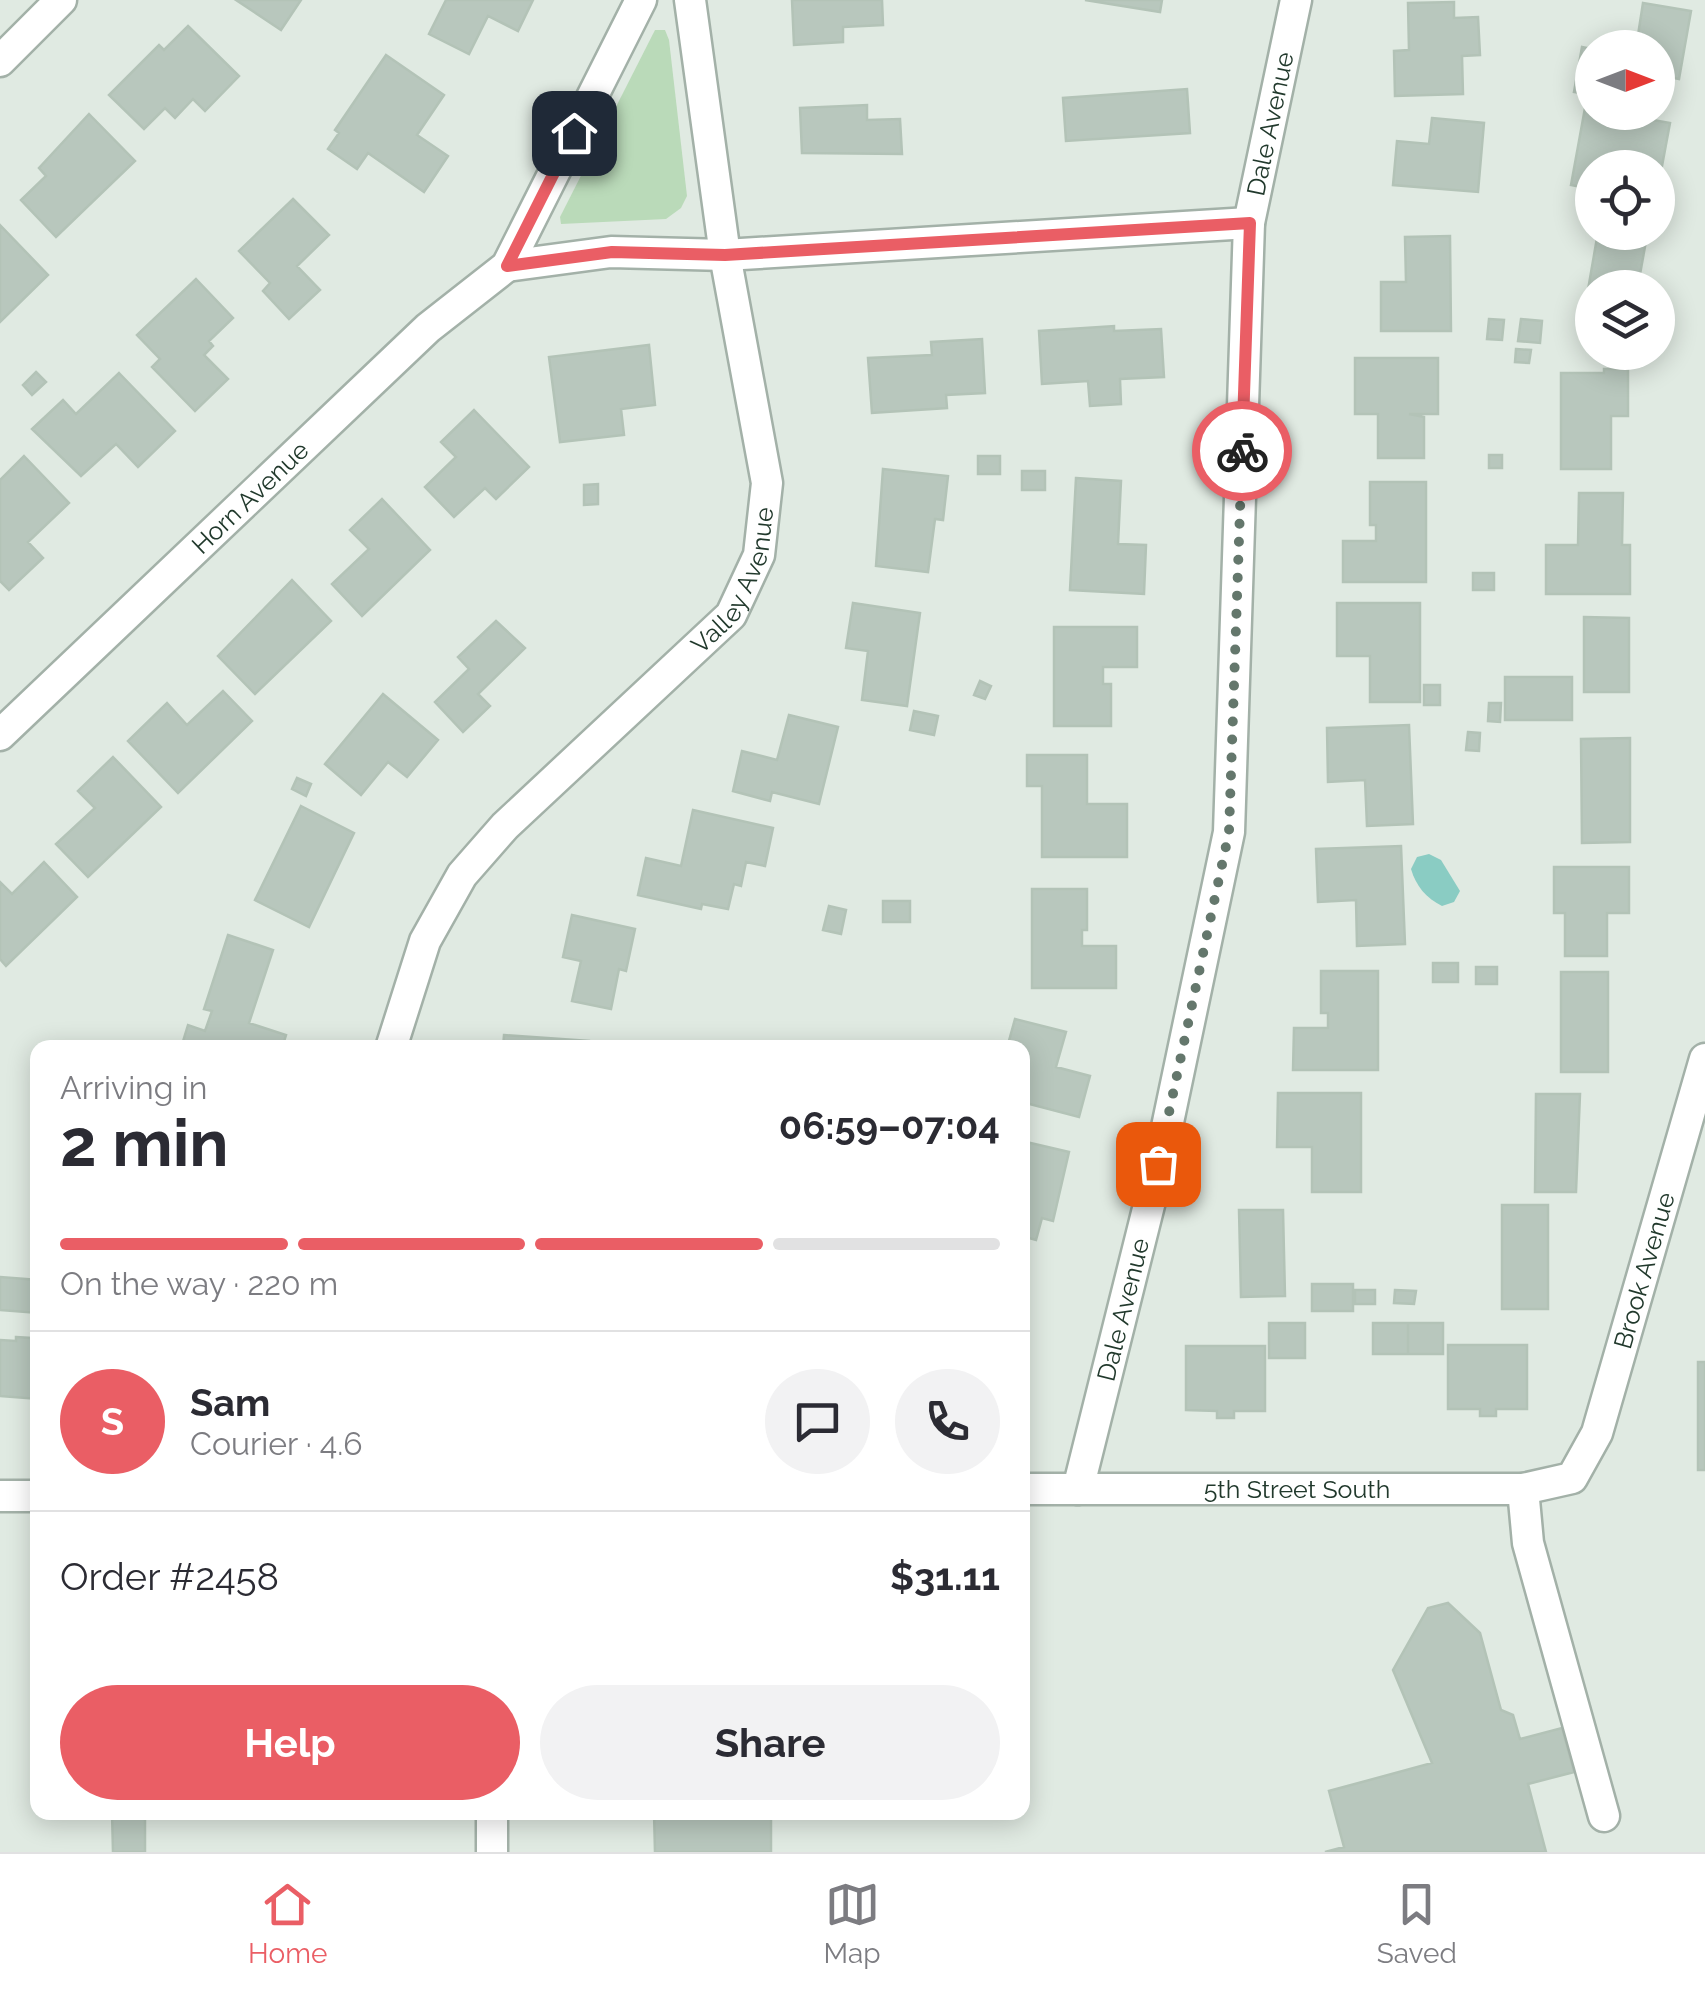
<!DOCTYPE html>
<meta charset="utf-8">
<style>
body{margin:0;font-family:Raleway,sans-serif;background:#f2f2f3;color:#2b2b33;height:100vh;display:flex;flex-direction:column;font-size:38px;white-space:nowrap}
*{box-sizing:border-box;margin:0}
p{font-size:32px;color:#7c7c81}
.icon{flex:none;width:55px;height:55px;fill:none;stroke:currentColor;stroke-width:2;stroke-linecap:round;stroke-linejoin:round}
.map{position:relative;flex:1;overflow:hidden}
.details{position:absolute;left:30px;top:1040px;width:1000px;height:780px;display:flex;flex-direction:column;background:#fff;border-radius:20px;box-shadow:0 5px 25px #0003}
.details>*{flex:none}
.needle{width:65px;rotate:90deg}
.controls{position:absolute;left:1575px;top:30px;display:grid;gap:20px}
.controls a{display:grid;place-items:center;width:100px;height:100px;border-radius:50%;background:#fff;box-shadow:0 5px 25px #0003;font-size:50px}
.pin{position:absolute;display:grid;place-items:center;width:85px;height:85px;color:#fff;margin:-42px;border-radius:20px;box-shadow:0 5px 15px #0006}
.courier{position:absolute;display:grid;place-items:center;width:100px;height:100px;margin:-50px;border:8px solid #ea5e65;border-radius:50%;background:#fff;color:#222;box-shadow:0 2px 12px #0007}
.overview em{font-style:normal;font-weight:700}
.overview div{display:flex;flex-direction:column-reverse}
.overview{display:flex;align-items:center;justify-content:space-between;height:170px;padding:0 30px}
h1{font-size:65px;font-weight:700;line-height:75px}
.bar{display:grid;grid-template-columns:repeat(4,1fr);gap:15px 10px;align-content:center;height:120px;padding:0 30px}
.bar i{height:12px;border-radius:8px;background:#e1e1e2}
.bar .selected{background:#ea5e65}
.bar p{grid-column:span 4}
.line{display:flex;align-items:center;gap:25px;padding:0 30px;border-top:2px solid #e1e1e2}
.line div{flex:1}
.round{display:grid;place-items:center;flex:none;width:105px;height:105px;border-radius:52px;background:#f2f2f3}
.button{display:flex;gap:20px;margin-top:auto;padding:20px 30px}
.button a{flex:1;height:115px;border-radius:60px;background:#ea5e65;color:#fff;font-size:40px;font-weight:700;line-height:115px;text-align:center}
.button a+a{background:#f2f2f3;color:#2b2b33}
.menu{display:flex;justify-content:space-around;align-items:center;height:140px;border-top:2px solid #e1e1e2;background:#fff;font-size:28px;color:#7c7c81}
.menu a{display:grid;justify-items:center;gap:5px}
.menu .selected{color:#ea5e65}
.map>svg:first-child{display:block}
</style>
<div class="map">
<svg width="1705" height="1852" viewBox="0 0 1705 1852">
<rect width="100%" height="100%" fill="#e0eae2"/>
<path fill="#badab9" d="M655,30H665L669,40L687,196L681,208L666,219L561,224L560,217Z"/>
<path fill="#8accc3" d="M1429,854L1441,860L1460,891L1454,902L1442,906C1426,898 1416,886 1411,869L1417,857Z"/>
<path fill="#b8c7bd" stroke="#b3c3b7" stroke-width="2.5" d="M236,0H301L281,30Z
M446,0H533L518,31L488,16L469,54L429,34Z
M792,0H882L883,25L843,27V42L794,45Z
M1085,0H1162L1160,12Z
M1454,2V18L1478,17L1480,55L1462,56L1463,94L1395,96L1394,51L1409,50L1408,3Z
M1643,3L1691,11L1679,79L1658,75V48H1636Z
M188,26L239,76L205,111L193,99L175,118L165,108L144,129L109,95L159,45L164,50Z
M1582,47L1592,49V95L1574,92Z
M386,55L444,95L417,135L448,156L424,192L368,153L357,169L328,149L339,133L335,130Z
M1187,89L1190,133L1066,141L1063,98Z
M867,105V120L900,119L902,154L802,153L800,108Z
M1585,108L1670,123L1662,166L1616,158L1614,168H1592V189L1571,185Z
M89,114L135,161L56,237L21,200L46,176L39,168Z
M1432,118L1484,123L1478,192L1393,185L1397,141L1429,144Z
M293,199L329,235L297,266L320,290L289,319L263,291L270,283L239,251Z
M0,225L48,275L0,322Z
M1598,232L1646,241L1639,280L1645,281L1644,288H1592V338L1580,336Z
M1450,236L1451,331H1381V282H1406L1405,237Z
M196,279L233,318L209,341L213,346L204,355L228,379L195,411L152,367L160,359L137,335Z
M1489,319L1504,320L1502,340L1487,339Z
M1521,319L1542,321L1540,343L1518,341Z
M1114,326V331L1161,329L1164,377L1120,379L1121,404L1090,406L1088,381L1042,384L1039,331Z
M982,339L985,393L946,395L947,408L872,413L868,358L932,355L931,342Z
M649,345L655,405L621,409L624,435L560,442L549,357Z
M1516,349L1531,350L1529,363L1515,362Z
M1355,358H1438V414H1409L1424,417V458H1378V414H1355Z
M1604,369H1628V416H1611V469H1561V373H1604Z
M36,372L46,382L32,395L23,385Z
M119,373L175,431L138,467L116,444L81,476L32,429L63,400L76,414Z
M474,410L529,467L496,499L485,488L454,517L425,487L456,457L441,442Z
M1489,455H1502V468H1489Z
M24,456L69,503L28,542L43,558L9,590L0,581V480Z
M978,456H1000V474H978Z
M883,469L948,476L943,520L935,519L928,572L876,566Z
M1022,471H1045V490H1022Z
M1076,478L1121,481L1118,544L1146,545L1144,594L1070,590Z
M1370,482H1426V582H1343V541H1376V525H1370Z
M598,484V504L584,505V485Z
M1579,493H1623L1622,545H1630V594H1546V545H1578Z
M382,499L430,550L362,616L332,584L369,549L350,530Z
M1473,573H1494V590H1473Z
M292,580L331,621L255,694L218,656Z
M853,603L920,613L907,706L862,700L868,651L846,648Z
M1337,603H1420V702H1370V656H1337Z
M1584,617L1629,618V692H1584Z
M496,621L525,648L478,694L490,706L463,732L435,702L469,669L458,657Z
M1054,627H1137V667H1103V684H1111V726H1054Z
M1505,677H1572V720H1505Z
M980,681L991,686L985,699L974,695Z
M1424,685H1440V705H1424Z
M223,691L252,721L178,793L128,741L167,703L187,725Z
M383,694L438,740L407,777L388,762L361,795L325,764Z
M1489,703H1501L1500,722L1488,721Z
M914,711L938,716L934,735L910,730Z
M789,715L838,727L819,804L772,792L770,801L733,791L742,751L777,760Z
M1409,725L1413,824L1367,826L1365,780L1328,782L1327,728Z
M1468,732L1480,733L1479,751L1466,750Z
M1630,738V842L1582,843L1581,739Z
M1027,755H1087V804H1127V857H1042V786H1027Z
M113,757L161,807L88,877L56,844L95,808L78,791Z
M297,778L311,784L306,796L292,789Z
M301,806L354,833L309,927L255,900Z
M693,810L773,828L765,866L746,862L741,886L734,884L728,909L702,904L701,909L638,895L646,858L681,866Z
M1401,846L1405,944L1357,946L1356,900L1318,902L1316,849Z
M44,862L77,897L6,966L0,959V882L12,894Z
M1554,867H1629V913H1607V956H1565V913H1554Z
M1032,889H1087V930H1082V946H1116V988H1032Z
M883,901H910V922H883Z
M829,906L846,910L841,934L823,930Z
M572,915L635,929L626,971L619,969L611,1009L572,1001L581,961L563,957Z
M228,935L273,950L249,1023L286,1035L282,1048H181L188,1025L205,1031L212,1011L204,1009Z
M1433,963H1458V982H1433Z
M1476,967H1497V984H1476Z
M1321,971H1378V1070H1293L1294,1028H1328V1013H1321Z
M1561,972H1608V1072H1561Z
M1015,1019L1066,1032L1056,1067L1090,1076L1079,1117L1022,1102V1048H1007Z
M504,1035L589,1041V1048H503Z
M1278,1093H1361V1192H1312V1147H1277Z
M1536,1094H1580L1576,1192H1535Z
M1022,1141L1069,1152L1053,1221L1042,1218L1036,1240L1022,1236Z
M1502,1205H1548V1309H1502Z
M1239,1210H1283L1285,1296L1241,1297Z
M0,1277L38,1280V1313L0,1310Z
M1312,1284H1353V1311H1312Z
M1355,1290H1375V1304H1355Z
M1395,1290L1416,1291L1414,1304L1394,1303Z
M1269,1323H1305V1358H1269Z
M1373,1323H1408V1354H1373Z
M1408,1323H1443V1354H1408Z
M16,1337L32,1338L38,1343V1399L0,1396V1340L16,1341Z
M1448,1345H1527V1409H1496V1416H1480V1409H1448Z
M1186,1346H1265V1411H1234V1418H1217V1411L1186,1410Z
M1698,1362H1705V1470H1698Z
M1448,1603L1480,1633L1501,1710L1513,1715L1520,1739L1562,1728L1574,1772L1528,1784L1546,1852H1325L1344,1847L1329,1791L1432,1763L1393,1670L1428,1608Z
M112,1812H145V1852H113Z
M654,1812H771V1852H655Z"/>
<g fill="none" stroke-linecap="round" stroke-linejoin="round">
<g stroke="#a3b1a8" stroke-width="35">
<g id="minor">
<path d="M0,61L61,0"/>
<path d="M507,266L611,252L725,255L1249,223"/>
<path id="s1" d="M0,735L428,328L507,266L641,0"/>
<path id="s2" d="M391,1048L425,941L462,875L505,826L731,615L759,555L767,483L725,255L690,0"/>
<path id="s3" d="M1022,1489H1523L1572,1478L1597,1433L1705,1059"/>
<path id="s4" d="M1078,1489L1159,1165L1229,832L1249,223L1296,0"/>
<path d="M1523,1489L1528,1543L1604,1816"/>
<path d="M0,1496H38"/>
<path d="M492,1812V1852"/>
</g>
</g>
<use href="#minor" stroke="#fff" stroke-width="30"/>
</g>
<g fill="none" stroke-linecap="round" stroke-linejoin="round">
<path stroke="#64776c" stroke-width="10" stroke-dasharray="0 18" d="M1158,1164L1229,832L1242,451"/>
<path stroke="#ea5e65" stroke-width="12" d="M574,133L507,266L612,252L725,255L1250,223L1242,451"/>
</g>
<g text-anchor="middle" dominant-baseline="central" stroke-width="9" stroke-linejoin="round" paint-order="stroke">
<g font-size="25" fill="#21392c" stroke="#f0f7f1">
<text stroke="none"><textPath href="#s4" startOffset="1385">Dale Avenue</textPath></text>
<text stroke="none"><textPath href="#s1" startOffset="345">Horn Avenue</textPath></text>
<text stroke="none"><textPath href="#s2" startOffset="595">Valley Avenue</textPath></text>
<text stroke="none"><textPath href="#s3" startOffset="772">Brook Avenue</textPath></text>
<text stroke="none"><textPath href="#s4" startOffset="185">Dale Avenue</textPath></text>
<text stroke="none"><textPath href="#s3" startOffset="275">5th Street South</textPath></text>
</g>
</g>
</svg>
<div class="controls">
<a><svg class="needle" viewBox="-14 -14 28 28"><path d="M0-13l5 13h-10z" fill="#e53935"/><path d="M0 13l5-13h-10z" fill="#7c7c81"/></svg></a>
<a><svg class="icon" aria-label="locate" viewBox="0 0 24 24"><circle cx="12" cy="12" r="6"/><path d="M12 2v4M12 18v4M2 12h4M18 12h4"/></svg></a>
<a><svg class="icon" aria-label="layers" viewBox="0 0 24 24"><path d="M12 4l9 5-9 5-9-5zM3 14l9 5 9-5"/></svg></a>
</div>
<div class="pin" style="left:1158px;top:1164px;background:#ea580c"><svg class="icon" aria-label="bag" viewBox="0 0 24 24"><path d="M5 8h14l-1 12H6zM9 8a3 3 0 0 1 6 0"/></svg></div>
<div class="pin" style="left:574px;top:133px;background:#1f2937"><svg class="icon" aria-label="home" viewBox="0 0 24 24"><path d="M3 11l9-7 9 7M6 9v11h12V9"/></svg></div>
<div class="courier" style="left:1242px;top:451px"><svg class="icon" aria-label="bike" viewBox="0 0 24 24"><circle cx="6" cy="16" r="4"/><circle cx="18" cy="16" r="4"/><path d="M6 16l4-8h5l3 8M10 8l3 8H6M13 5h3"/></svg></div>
<section class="details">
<div class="overview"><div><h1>2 min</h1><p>Arriving in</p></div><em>06:59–07:04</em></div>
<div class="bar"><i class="selected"></i><i class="selected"></i><i class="selected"></i><i></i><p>On the way · 220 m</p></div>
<div class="line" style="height:180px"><b class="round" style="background:#ea5e65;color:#fff">S</b><div><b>Sam</b><p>Courier · 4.6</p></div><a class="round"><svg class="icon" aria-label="chat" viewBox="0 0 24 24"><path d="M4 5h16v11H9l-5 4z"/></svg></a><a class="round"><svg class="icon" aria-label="phone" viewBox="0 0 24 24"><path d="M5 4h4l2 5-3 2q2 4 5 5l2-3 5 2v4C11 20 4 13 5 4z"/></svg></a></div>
<div class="line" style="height:130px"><div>Order #2458</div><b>$31.11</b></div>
<div class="button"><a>Help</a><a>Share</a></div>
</section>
</div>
<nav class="menu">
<a class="selected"><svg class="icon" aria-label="home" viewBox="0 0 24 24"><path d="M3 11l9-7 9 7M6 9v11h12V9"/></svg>Home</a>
<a><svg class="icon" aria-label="map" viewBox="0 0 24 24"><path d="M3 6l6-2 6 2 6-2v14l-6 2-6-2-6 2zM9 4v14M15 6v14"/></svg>Map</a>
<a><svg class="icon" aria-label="saved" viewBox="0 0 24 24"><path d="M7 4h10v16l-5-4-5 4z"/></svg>Saved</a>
</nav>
